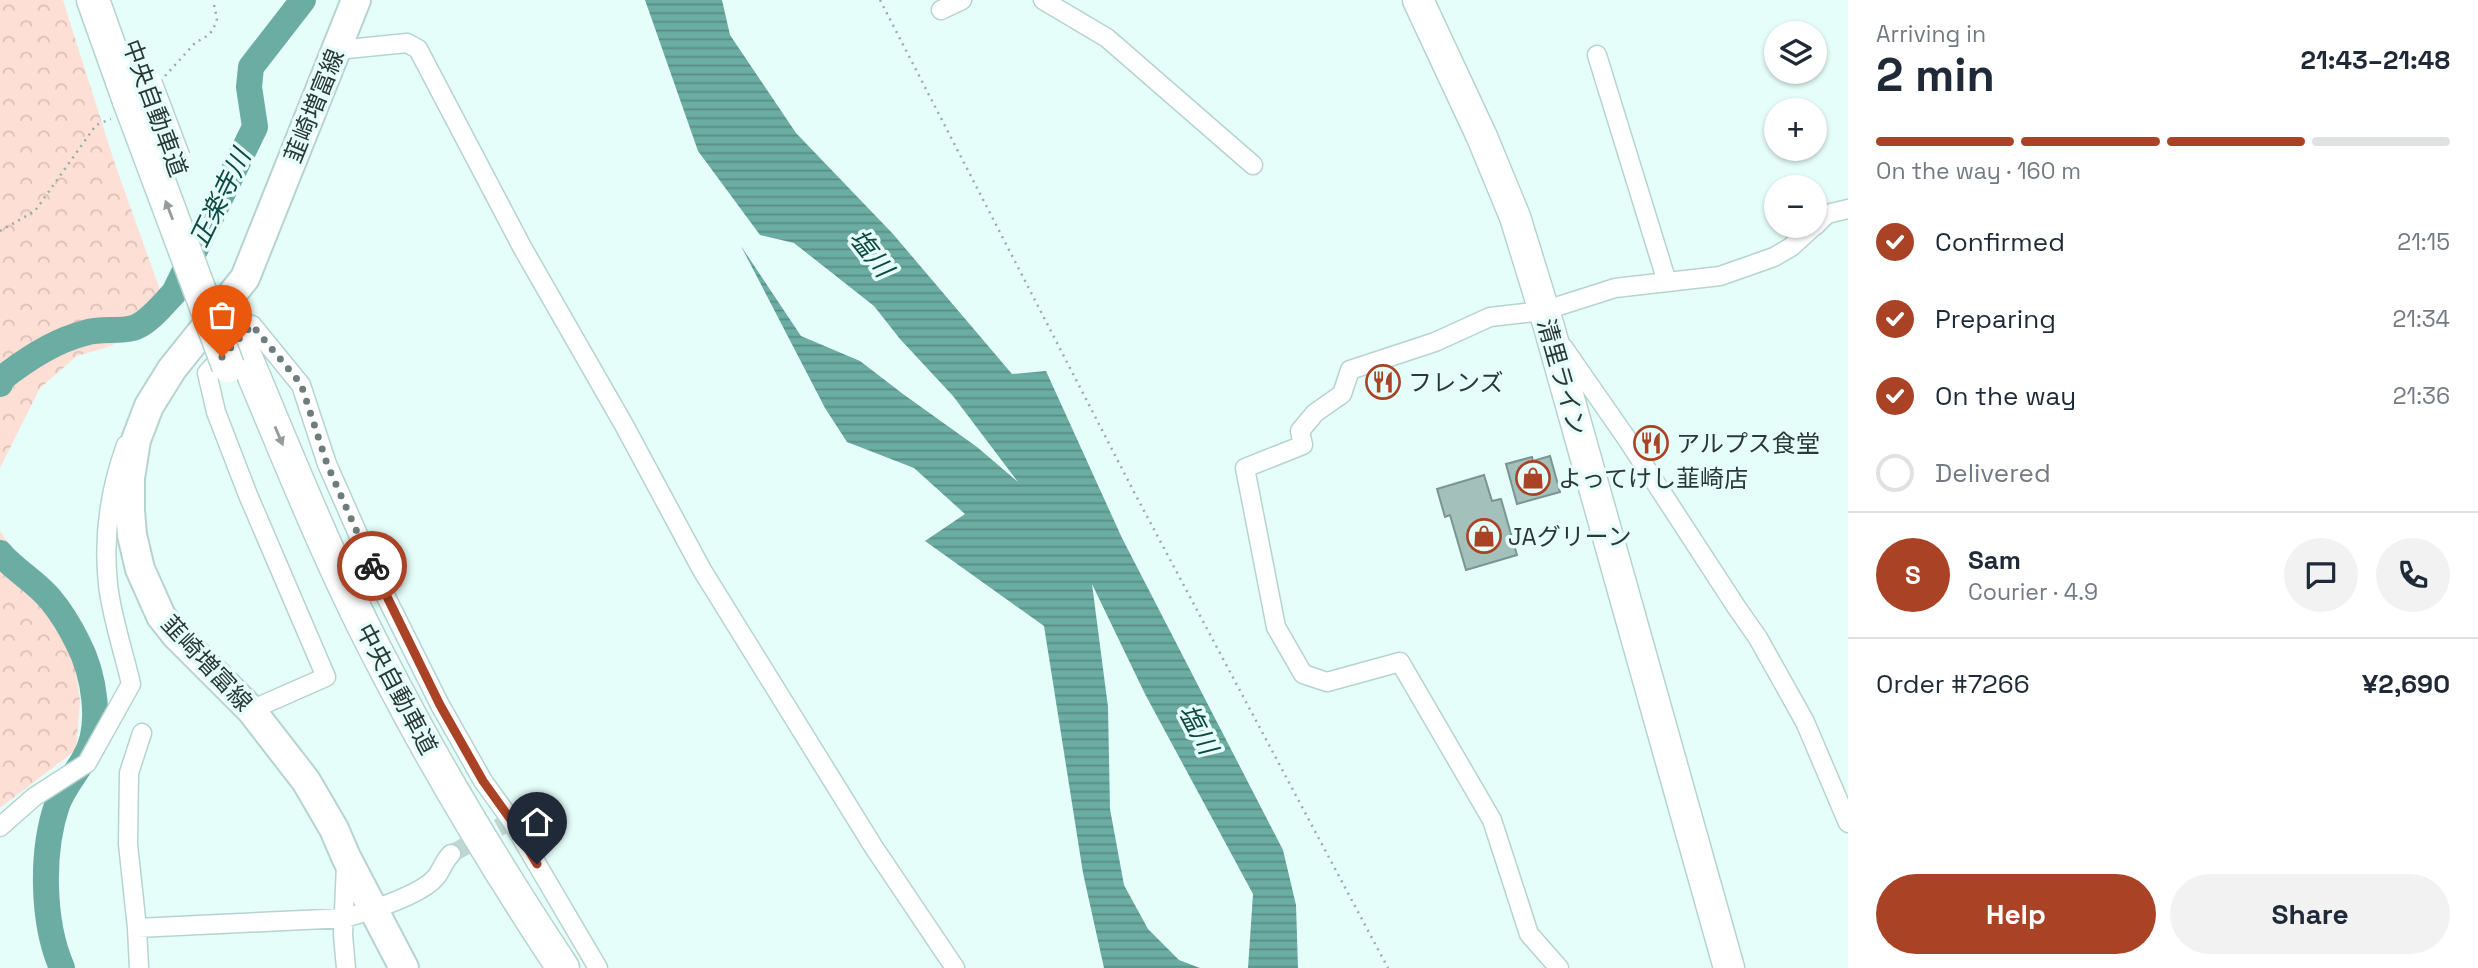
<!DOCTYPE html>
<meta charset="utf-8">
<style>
body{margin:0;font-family:"Space Grotesk","Noto Sans JP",sans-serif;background:#f2f2f3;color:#1f2937;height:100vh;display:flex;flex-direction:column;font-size:26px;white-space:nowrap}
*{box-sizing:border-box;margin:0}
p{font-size:23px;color:#747a83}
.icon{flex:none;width:38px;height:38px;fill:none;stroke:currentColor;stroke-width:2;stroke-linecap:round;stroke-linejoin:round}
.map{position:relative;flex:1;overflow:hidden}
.sheet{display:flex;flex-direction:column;background:#fff;width:630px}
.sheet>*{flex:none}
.controls{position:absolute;left:1764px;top:21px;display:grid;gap:14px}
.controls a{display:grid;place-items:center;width:63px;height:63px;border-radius:50%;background:#fff;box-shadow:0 2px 5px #0004;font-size:35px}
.pin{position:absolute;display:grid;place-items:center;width:60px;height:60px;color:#fff;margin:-72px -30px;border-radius:50% 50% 50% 0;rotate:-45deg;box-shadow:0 0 7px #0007}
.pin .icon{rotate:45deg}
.courier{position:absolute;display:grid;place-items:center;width:70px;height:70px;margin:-35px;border:5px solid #aa4225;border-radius:50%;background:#fff;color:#222;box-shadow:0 2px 9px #0007}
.head em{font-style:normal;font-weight:700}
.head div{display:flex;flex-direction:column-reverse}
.head{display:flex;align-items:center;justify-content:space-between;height:119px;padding:0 28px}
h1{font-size:46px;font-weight:700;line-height:52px}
.bar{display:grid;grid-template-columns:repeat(4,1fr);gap:10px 7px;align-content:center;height:84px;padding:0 28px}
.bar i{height:9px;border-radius:5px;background:#e0e1e3}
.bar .selected{background:#aa4225}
.bar p{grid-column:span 4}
.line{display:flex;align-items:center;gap:18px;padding:0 28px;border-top:2px solid #e0e1e3}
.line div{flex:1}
.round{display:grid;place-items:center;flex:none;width:74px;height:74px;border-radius:37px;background:#f2f2f3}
ol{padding:0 28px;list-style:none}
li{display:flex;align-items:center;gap:21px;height:77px}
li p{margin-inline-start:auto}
li .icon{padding:7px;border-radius:50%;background:#aa4225;color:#fff;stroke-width:4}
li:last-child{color:#747a83}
li i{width:38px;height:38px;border:4px solid #e0e1e3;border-radius:50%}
.button{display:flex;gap:14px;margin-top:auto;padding:14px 28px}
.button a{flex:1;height:80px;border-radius:42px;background:#aa4225;color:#fff;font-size:28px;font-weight:700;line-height:80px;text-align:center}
.button a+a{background:#f2f2f3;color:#1f2937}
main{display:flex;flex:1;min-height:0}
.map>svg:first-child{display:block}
</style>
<main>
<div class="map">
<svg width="1848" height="968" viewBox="0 0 1848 968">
<defs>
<pattern id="forest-crowns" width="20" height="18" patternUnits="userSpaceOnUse" patternTransform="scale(1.75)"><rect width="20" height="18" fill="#fedfd6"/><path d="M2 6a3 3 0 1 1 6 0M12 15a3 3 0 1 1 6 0" fill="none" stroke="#dac0b8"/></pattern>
<pattern id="water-rules" width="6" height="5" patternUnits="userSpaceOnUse" patternTransform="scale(1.75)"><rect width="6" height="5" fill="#6baca3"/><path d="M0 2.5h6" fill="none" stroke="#588d86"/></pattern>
</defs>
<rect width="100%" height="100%" fill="#e6fefa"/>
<path fill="url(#forest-crowns)" d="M0,0H63L115,164L170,318L108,347L77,356L40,388L0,468Z
M0,531L12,549L32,570L68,644L76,673L80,701L76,750L0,808Z"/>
<path fill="url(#water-rules)" d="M645,0H722L730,35L796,133L893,234L1012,374L1046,371L1122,538L1283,850L1296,905L1298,968H1248L1253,894L1145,694L1092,584L1108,707L1110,809L1124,885L1148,929L1179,960L1200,968H1104L1083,873L1044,626L925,541L965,514L914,468L847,442L825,408L741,246L801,336L860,361L903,394L977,447L1018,482L953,396L900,339L874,306L794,243L760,235L698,151Z"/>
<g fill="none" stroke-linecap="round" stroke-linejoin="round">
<path stroke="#6baca3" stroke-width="26" d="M0,384V380C25,360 53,341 85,333C100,328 118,332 133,328C148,324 163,304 174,293L255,127L249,87L251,67L303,0
M0,553C15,571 37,582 51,600C61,612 70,627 77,641C94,673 104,727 84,759C75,775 63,788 57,805C41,852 42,922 62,968"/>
</g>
<path fill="#a3c0bb" stroke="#799590" stroke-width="2" d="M1550,456L1560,492L1517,504L1506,464L1532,457L1533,461Z
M1484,475L1492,501L1501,499L1517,555L1466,570L1450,515L1445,517L1437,489Z"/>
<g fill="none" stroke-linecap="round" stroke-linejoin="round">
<path stroke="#c1d6d3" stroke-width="18" stroke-dasharray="18 9" stroke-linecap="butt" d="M451,854L505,824"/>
<g stroke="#b6d4cf" stroke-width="21">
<path id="minor" d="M1043,0L1107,38L1253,165
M941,10L962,0
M337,50L407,43L418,49L522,247L624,425L702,570L873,846L955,968
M1597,55L1667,282
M1815,226L1827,214L1848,209
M1563,347L1627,439L1737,608L1758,638L1805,722L1848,823
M251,710L326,677L248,495L216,412L207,373L252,325L301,385L327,464L384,593L440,705L483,781L511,820L598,968
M0,827L34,797L87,763L131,684C124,653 111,615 108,584C103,537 110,489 126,445
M346,864L343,935L346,968
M137,928L128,844L129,773L142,733
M139,968L137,928L345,918C366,912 422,895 436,877C442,870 443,862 451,854
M1559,968L1529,934L1492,820L1400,662L1327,682L1303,674L1276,627L1245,468L1303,445L1300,431L1315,413L1342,394L1350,370L1435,342L1490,317L1543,311L1615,288L1720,276L1774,257L1791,247L1814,226"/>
</g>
<g stroke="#b6d4cf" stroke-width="32">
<path id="primary" d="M356,0L245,278L172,369L149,406L136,440L130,478V510L132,535L140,569L161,616L176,635L251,710L306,781L334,829L346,857L404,968"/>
</g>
<g stroke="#b6d4cf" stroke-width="33">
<path id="trunk" d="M1418,0L1482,137L1515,217L1549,327L1729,968"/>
</g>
<g stroke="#b6d4cf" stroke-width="35">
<path id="motorway" d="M93,0L129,101
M243,350C288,457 330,564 384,666C438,771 498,870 563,968"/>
</g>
<path stroke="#99aca9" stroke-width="2.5" stroke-dasharray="2 5" stroke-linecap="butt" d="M880,0L1134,492L1388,968
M165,76L195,43L207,36L213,30L217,19L213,0
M0,231L35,211L96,125L111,119"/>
<use href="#minor" stroke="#fff" stroke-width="18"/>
<use href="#primary" stroke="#fff" stroke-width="28"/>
<use href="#trunk" stroke="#fff" stroke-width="30"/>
<use href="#motorway" stroke="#fff" stroke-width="32"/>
<g stroke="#b6d4cf" stroke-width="35" stroke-linecap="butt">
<path id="motorway-bridge" d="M146,85L174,159
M129,101L228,366"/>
</g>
<use href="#motorway-bridge" stroke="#fff" stroke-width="32"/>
</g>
<defs><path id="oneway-solid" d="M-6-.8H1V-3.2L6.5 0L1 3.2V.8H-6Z" transform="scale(1.75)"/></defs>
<g fill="#969c9a">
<use href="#oneway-solid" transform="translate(169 210) rotate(-111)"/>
<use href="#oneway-solid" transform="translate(279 436) rotate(67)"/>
</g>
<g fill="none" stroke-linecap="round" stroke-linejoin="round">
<path stroke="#6d7d7b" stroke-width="7" stroke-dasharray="0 12.6" d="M222,357L252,325L301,384L327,464L372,566"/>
<path stroke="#aa4225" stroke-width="9" d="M372,566L440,705L483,781L511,820L537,864"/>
</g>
<defs>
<g id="restaurant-ring" transform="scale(1.75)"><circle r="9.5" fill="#e6fefa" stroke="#aa4225" stroke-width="1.5"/><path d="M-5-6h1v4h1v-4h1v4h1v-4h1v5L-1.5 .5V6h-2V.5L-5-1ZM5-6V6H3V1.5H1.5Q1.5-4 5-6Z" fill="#aa4225"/></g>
<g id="shop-ring" transform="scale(1.75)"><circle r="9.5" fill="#e6fefa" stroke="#aa4225" stroke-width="1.5"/><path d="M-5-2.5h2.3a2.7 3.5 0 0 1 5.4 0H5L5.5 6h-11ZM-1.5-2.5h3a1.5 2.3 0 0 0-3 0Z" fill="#aa4225"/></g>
</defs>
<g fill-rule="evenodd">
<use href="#restaurant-ring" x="1383" y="382"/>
<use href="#restaurant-ring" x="1651" y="443"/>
<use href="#shop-ring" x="1533" y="478"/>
<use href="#shop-ring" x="1484" y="536"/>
</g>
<g text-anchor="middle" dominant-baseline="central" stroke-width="7" stroke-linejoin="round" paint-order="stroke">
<g font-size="24" fill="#2c3836" stroke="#e6fefa">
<text transform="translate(314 106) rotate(-68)">韮崎増富線</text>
<text transform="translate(155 108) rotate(70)">中央自動車道</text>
<text transform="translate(1562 377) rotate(74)">清里ライン</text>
<text transform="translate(207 663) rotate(47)">韮崎増富線</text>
<text transform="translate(397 689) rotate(62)">中央自動車道</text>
</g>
<g font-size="24" fill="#2c3836" stroke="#e6fefa" text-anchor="start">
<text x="1408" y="382">フレンズ</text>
<text x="1676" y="443">アルプス食堂</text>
<text x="1558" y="478">よってけし韮崎店</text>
<text x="1508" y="536">JAグリーン</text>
</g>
<g font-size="26" font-style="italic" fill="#0d4842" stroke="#e6fefa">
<text transform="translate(220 198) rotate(-64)">正楽寺川</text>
<text transform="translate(871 253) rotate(52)">塩川</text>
<text transform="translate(1198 729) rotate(62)">塩川</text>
</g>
</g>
</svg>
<div class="controls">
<a><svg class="icon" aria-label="layers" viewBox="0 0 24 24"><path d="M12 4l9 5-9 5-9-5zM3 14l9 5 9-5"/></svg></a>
<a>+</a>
<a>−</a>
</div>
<div class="pin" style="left:222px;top:357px;background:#ea580c"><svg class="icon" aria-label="bag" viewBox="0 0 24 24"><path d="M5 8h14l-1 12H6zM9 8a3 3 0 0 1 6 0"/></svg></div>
<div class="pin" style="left:537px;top:864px;background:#1f2937"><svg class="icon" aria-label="home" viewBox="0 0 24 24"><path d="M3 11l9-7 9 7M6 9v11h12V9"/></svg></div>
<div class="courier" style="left:372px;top:566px"><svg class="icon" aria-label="bike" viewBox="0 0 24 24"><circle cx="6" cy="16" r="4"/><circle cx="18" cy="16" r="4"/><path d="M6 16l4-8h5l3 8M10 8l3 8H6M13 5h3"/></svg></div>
</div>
<section class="sheet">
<div class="head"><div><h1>2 min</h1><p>Arriving in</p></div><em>21:43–21:48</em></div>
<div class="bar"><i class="selected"></i><i class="selected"></i><i class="selected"></i><i></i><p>On the way · 160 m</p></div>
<ol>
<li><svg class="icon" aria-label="check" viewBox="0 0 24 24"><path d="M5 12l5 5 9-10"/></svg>Confirmed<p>21:15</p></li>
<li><svg class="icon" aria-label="check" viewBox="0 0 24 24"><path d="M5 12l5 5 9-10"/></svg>Preparing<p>21:34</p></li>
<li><svg class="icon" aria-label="check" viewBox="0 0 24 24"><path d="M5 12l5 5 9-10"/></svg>On the way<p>21:36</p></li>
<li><i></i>Delivered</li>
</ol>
<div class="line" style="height:126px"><b class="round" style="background:#aa4225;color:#fff">S</b><div><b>Sam</b><p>Courier · 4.9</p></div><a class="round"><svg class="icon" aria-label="chat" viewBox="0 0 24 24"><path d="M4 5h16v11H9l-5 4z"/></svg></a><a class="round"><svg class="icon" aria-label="phone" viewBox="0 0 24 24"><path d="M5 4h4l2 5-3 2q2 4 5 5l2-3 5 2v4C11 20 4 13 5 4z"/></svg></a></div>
<div class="line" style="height:91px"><div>Order #7266</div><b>¥2,690</b></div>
<div class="button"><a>Help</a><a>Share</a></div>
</section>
</main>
